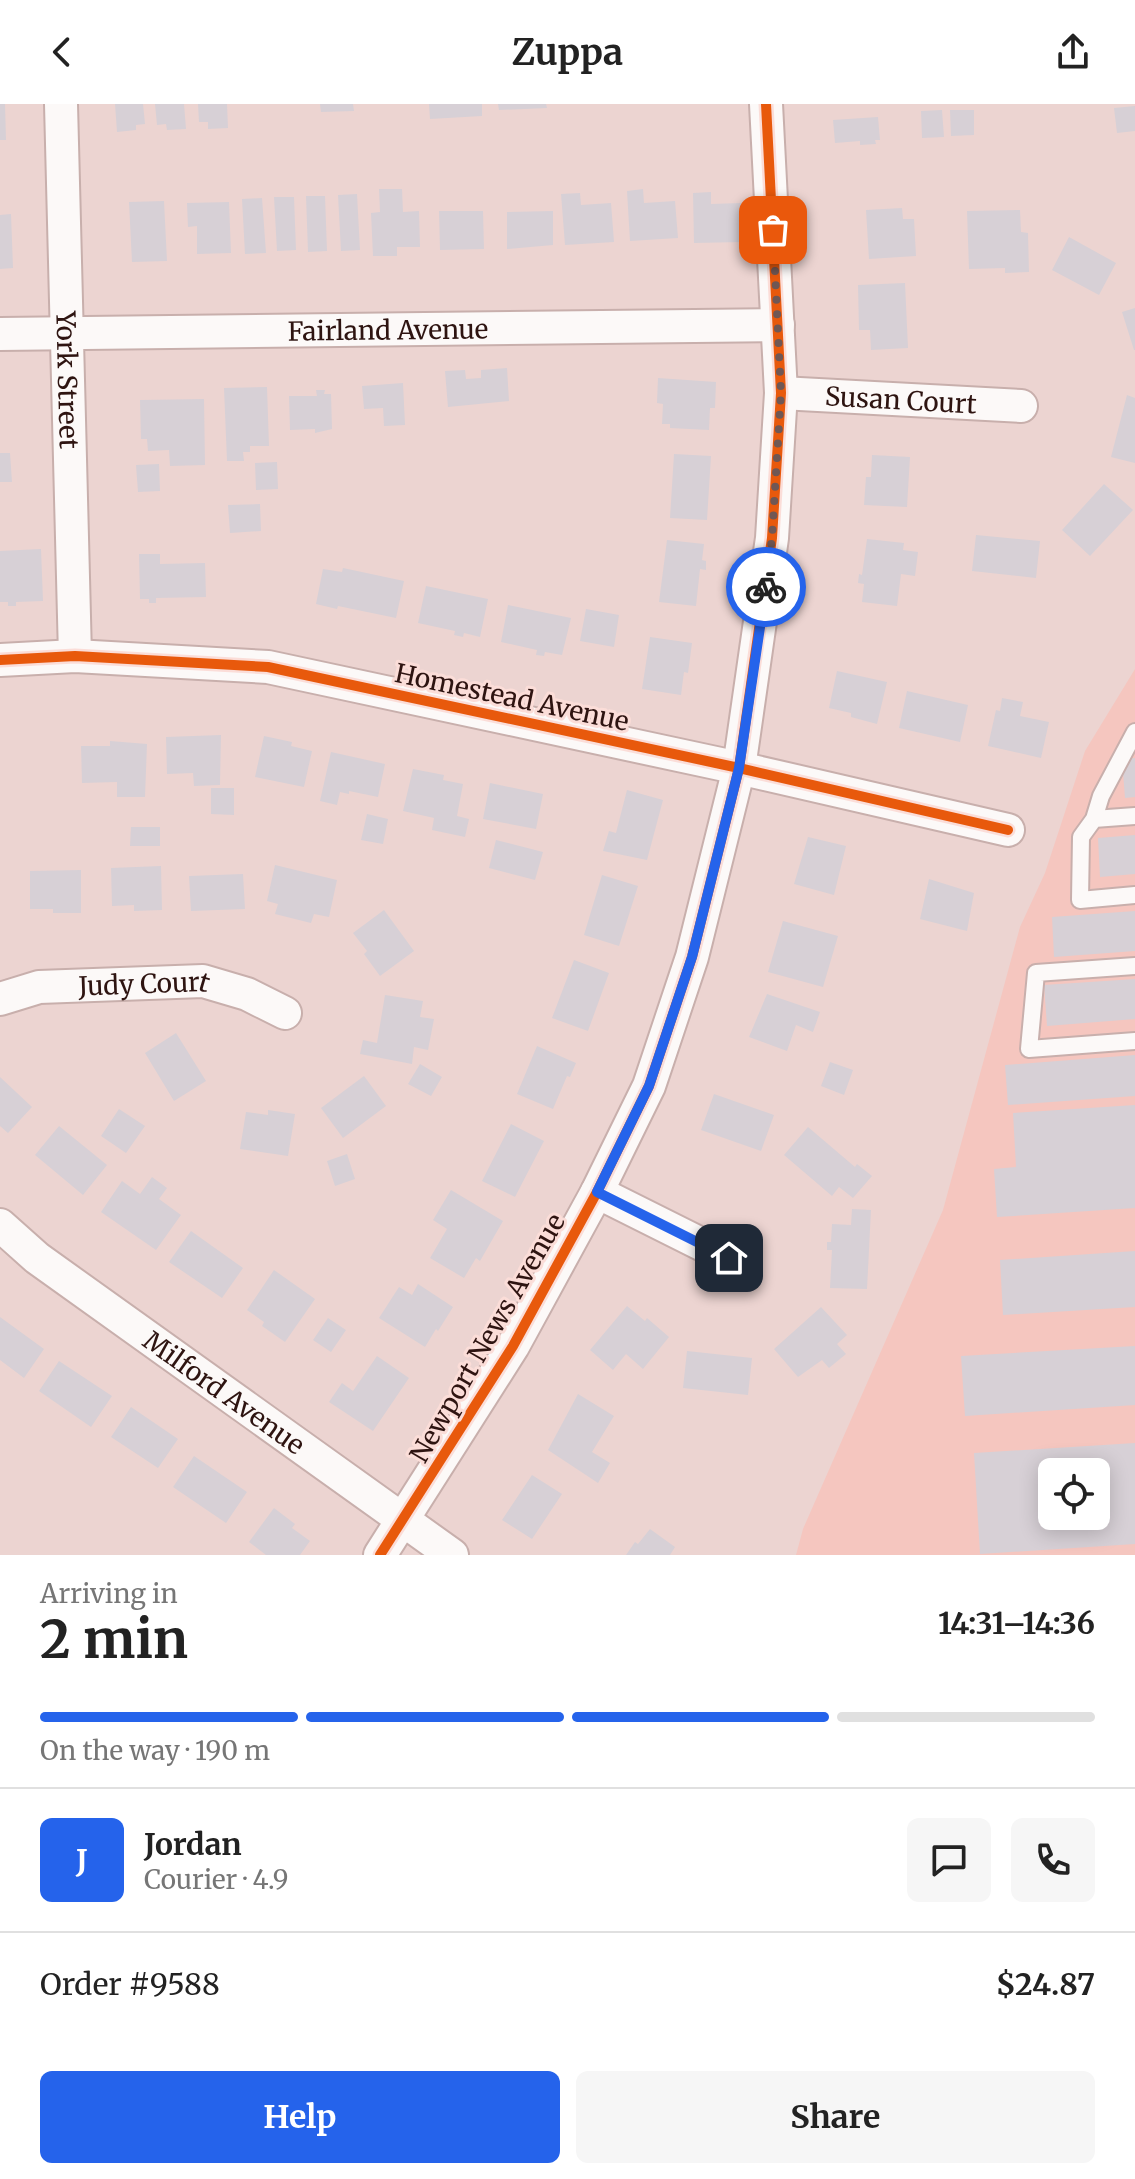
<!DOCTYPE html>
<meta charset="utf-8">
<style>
body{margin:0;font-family:Merriweather,serif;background:#f6f6f6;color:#222;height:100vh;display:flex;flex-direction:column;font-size:30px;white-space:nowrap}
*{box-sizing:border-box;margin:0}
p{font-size:26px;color:#767676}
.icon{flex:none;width:44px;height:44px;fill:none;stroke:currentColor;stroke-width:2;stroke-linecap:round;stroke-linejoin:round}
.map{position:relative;height:1451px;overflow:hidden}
.sheet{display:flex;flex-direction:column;background:#fff;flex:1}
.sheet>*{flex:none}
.buttons{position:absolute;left:1038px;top:1354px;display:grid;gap:16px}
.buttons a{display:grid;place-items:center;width:72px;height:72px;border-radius:12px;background:#fff;box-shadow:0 4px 20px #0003;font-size:40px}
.pin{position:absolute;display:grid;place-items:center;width:68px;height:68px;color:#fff;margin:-34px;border-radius:16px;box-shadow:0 4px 12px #0006}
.courier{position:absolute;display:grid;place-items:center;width:80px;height:80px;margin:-40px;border:6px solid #2563eb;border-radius:50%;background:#fff;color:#222;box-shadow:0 2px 10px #0007}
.overview em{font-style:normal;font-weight:700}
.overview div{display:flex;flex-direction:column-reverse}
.overview{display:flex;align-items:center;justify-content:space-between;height:136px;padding:0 40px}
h1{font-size:52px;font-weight:700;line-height:60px}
.bar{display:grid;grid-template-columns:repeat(4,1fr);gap:12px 8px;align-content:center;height:96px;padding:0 40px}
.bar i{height:10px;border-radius:6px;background:#e0e0e0}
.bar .selected{background:#2563eb}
.bar p{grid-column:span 4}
.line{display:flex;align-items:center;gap:20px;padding:0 40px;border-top:2px solid #e0e0e0}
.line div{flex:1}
.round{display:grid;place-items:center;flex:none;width:84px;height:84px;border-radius:12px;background:#f6f6f6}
.button{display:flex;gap:16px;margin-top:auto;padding:16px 40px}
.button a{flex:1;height:92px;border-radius:12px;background:#2563eb;color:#fff;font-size:32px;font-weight:700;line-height:92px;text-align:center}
.button a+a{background:#f6f6f6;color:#222}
header{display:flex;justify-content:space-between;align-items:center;height:104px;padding:0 40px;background:#fff;font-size:36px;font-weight:700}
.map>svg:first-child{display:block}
</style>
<header><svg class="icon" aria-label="back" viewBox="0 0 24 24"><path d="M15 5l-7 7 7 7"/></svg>Zuppa<svg class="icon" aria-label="share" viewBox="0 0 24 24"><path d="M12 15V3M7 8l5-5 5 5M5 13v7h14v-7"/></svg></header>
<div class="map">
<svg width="1135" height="1451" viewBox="0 0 1135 1451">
<rect width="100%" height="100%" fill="#ecd4d1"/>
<path fill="#f5c6bf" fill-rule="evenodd" d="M1135,565V1451H796L803,1425L943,1106L1020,823L1045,769L1085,647ZM1052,1368H1096V1412H1052Z"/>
<path fill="#d7d0d6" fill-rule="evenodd" d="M0,0H5L6,36H0Z
M115,0H143L145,20L136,21V26L117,28Z
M155,0H184L186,25L167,26L166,20L157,21Z
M198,0H227L228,24L208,25V18H199Z
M320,0H353L354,7L321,8Z
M429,0H482V12L430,15Z
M498,0H546L547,4L499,6Z
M1135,2V27L1117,29L1114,4Z
M942,6L944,33L922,34L921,7Z
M950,6H974V31L951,32Z
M878,13L880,36H875L876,40L860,41V37L835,39L833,16Z
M379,85H402L403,108L419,107L420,143H397V152H373L371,109L380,108Z
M643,85L644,99L675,97L678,134L630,137L627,87Z
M711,88V100L741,99L742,138L694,139L693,89Z
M580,89L581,101L611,99L614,138L565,141L561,90Z
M357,90L360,146L341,147L338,91Z
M306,92H325L327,147L308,148Z
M274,93H294L296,146L277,147Z
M262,94L266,149L245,150L242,95Z
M164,97L167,157L132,158L129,98Z
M229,98L231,149L197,150V122L188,123L187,99Z
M902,104L903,115H914L916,152L869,155L866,106Z
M1020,106L1021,128L1028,129L1029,168L1005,169V164L969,165L967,107Z
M439,107H483L484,145L440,146Z
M553,107V141L507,145V108Z
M11,110L13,164L0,165V111Z
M1069,133L1116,159L1099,191L1052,166Z
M905,179L908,244L871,246L870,226H859L858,181Z
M1135,204V246H1134L1122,208Z
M507,264L509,297L448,303L445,267L465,266L466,275L481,274V266Z
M658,274L716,278L715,304H710L709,326L670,324V320H662L663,300L657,299Z
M403,279L405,321L384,322L383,304L364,305L362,282Z
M267,283L269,342H250V348H243L244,357H227L224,284Z
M316,286H325L324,290H331L332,325L315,329V325L290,326L289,292H317Z
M1127,291L1135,294V359L1111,353Z
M204,295L205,361L170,362L169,346L148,347L147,335H141L140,296Z
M0,349H10L12,378H0Z
M674,350L711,352L707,416L670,414Z
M872,351L910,353L907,403L864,401L866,373H871Z
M277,358L278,385L256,386L255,359Z
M159,360L160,387L138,388L136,361Z
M1104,380L1133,406L1090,452L1062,426Z
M260,400L261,427L230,429L228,401Z
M976,431L1040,437L1036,474L972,467Z
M867,435L904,439L903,446L918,448L915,472L901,470L897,502L862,498L864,480L858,479L859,470L862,471Z
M667,436L704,440L702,456L706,457V466L700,465L696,502L659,498Z
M41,445L43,497L16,498V502H8V498H0V447Z
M139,450H160V460L205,459L206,493L156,494V499H149V495H140Z
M343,464L404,477L396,514L338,502L337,505L316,500L323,465L342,468Z
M426,482L488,495L480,533L464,529L463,533L454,531L455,527L418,519Z
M508,501L571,514L562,551L545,548L544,552L536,551L537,546L501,538Z
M586,505L619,511L614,543L580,537Z
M650,533L692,539L688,569L684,568L681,591L642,585Z
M837,567L887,578L877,620L851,613V609L829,604Z
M907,587L968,601L960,638L899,624Z
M1002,594L1023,598L1020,612L1049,618L1041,654L988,642L996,606L1000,607Z
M221,631L220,681L194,682L193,669L167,670L166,633Z
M264,632L292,638L291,642L312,647L304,683L255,673Z
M110,637L147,640L145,693H117V678L82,679L81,642H110Z
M331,648L385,660L378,693L349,687V690L340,688L337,701L320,697Z
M1135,654V693L1125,694L1122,655Z
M413,665L444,671L443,676L463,680L457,712L469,715L465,733L432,726L434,714L403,707Z
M490,679L543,690L536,725L483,715Z
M211,684H234V711L211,710Z
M627,686L663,696L647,756L603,747L609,727L616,729Z
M367,710L388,715L383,740L361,736Z
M131,723H160V742H130Z
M1135,731V770L1100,773L1098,734Z
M808,733L846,742L834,791L794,780Z
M496,736L543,748L535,776L489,764Z
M275,761L337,776L329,813L314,810L311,819L275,810L278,800L267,797Z
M161,762L162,806L134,807V801L112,802L111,764Z
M81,766V809H53V805H30V767Z
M243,770L245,805L191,807L189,772Z
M602,771L638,782L619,842L584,831Z
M929,775L974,789L967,827L920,815Z
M384,806L414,847L380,872L364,850L367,847L353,829Z
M1135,807V847L1054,853L1052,813Z
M783,817L838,832L823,883L768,868Z
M574,856L609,869L588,927L552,914Z
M1135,875V915L1047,922L1044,881Z
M767,890L820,908L813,928L796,921L787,947L749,933Z
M385,891L423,897L420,913L434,915L428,946L414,943L412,960L360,950L363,936L377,939Z
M176,929L206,977L174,997L145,949Z
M537,942L576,959L570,973L567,972L553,1005L517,990Z
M1135,951V992L1008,1001L1005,961Z
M830,958L853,966L844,991L821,982Z
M420,960L442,973L431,992L408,980Z
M364,972L386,1002L343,1034L321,1004Z
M0,973L32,1003L8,1029L0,1022Z
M714,990L774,1011L761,1047L701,1026Z
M1135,1001V1104L997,1113L994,1065L1016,1063L1013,1009Z
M119,1005L145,1022L126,1049L101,1032Z
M268,1006L295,1010L288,1052L240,1045L246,1008L268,1011Z
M511,1020L544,1037L515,1093L482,1077Z
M59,1022L107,1061L83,1091L35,1051Z
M808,1023L855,1063L857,1060L872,1072L853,1094L839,1083L832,1092L784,1051Z
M347,1050L355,1075L335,1082L327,1057Z
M152,1073L167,1084L159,1095L181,1111L156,1146L101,1108L122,1077L140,1090Z
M451,1086L503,1117L480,1157L476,1154L464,1174L430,1154L447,1125L433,1116Z
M852,1105L871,1106L867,1185L830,1184L832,1146H827V1138H831L832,1120L851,1121Z
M191,1127L243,1164L222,1194L169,1158Z
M1135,1147V1203L1003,1211L1000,1156Z
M274,1166L315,1195L285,1238L262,1222L264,1218L247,1206Z
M418,1180L453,1203L438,1227L436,1225L425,1243L379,1214L399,1183L412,1191Z
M627,1202L645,1217L647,1214L669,1233L643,1265L626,1250L613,1266L590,1246Z
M821,1203L847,1231L837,1240L846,1250L829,1264L822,1256L798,1273L774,1245Z
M0,1213L44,1245L24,1274L0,1256Z
M328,1214L346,1226L331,1248L313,1236Z
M1135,1242V1301L965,1312L961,1252Z
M687,1247L752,1254L748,1291L683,1284Z
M377,1252L409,1274L373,1327L329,1298L342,1279L353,1287Z
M59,1257L112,1292L91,1323L39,1287Z
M578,1290L614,1312L592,1348L610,1359L598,1379L548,1346Z
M131,1303L178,1335L158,1364L111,1333Z
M1135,1339V1440L980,1450L974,1349ZM1052,1368H1096V1412H1052Z
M194,1352L247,1388L226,1419L173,1383Z
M532,1371L562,1390L532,1435L502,1416Z
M274,1404L295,1420L292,1424L310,1437L300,1451H266L249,1438Z
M650,1425L675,1443L670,1451H626L635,1438L638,1440Z"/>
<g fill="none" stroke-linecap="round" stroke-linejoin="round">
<g stroke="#c8afac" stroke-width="20">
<path id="service" d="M1135,628L1101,692L1094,715L1135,712
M1094,715L1081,733L1080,796L1135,791
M1135,862L1036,869L1029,945L1135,937"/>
</g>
<g stroke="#c8afac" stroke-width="36">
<g id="minor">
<path id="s1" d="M61,0L75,552"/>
<path id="s2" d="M0,230L778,221"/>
<path id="s3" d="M781,289L1021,302"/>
<path d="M0,556L75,552L268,563L739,664L1008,726"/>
<path id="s4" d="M0,895L39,883L203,877L247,890L285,909"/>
<path d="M597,1088L729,1154"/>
<path id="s5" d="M0,1121L37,1154L452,1451"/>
<path d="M380,1451L513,1242L597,1088L649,982L692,853L739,664L772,434L781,289L766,0"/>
</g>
</g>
<use href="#service" stroke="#fcf9f8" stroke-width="16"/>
<use href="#minor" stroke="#fcf9f8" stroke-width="32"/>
<g stroke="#fbddd8" stroke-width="15">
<path id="cycleway" d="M0,556L75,552L268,563L739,664L1008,726
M380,1451L513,1242L597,1088L649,982L692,853L739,664L772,434L781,289L766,0"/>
</g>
<use href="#cycleway" stroke="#e8590c" stroke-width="10"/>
</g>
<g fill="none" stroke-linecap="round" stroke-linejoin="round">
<path stroke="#705754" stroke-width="8" stroke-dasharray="0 14.4" d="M766,483L772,434L781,289L773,126"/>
<path stroke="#2563eb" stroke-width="10" d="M729,1154L597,1088L649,982L692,853L739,664L766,483"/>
</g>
<g text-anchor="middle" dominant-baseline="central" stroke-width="6" stroke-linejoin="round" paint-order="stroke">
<g font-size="26" fill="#2e1411" stroke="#fbddd8">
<text stroke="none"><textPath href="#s2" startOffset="388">Fairland Avenue</textPath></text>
<text stroke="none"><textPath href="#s1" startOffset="276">York Street</textPath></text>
<text stroke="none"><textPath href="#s3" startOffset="120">Susan Court</textPath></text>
<text transform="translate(512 593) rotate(12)">Homestead Avenue</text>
<text stroke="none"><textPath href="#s4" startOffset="146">Judy Court</textPath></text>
<text transform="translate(487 1234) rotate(-60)">Newport News Avenue</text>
<text stroke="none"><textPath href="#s5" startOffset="280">Milford Avenue</textPath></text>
</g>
</g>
</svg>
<div class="buttons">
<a><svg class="icon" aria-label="locate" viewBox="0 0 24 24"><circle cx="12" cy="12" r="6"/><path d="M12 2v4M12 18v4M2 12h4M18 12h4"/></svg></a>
</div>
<div class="pin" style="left:773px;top:126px;background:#ea580c"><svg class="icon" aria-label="bag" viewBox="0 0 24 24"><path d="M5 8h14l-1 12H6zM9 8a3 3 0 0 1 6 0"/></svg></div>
<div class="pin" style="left:729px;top:1154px;background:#1f2937"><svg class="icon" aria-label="home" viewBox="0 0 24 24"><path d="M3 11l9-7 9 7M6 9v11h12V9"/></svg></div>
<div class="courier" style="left:766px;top:483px"><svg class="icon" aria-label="bike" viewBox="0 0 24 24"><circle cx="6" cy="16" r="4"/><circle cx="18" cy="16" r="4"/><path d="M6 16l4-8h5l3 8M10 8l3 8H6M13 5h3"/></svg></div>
</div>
<section class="sheet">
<div class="overview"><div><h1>2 min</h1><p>Arriving in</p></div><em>14:31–14:36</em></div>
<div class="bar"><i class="selected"></i><i class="selected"></i><i class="selected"></i><i></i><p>On the way · 190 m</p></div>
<div class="line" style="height:144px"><b class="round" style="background:#2563eb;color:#fff">J</b><div><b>Jordan</b><p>Courier · 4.9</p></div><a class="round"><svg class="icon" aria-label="chat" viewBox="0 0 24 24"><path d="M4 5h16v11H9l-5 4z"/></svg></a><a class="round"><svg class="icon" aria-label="phone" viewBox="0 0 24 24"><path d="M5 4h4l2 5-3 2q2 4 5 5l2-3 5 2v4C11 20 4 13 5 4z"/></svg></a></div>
<div class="line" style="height:104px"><div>Order #9588</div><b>$24.87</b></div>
<div class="button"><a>Help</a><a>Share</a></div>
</section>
